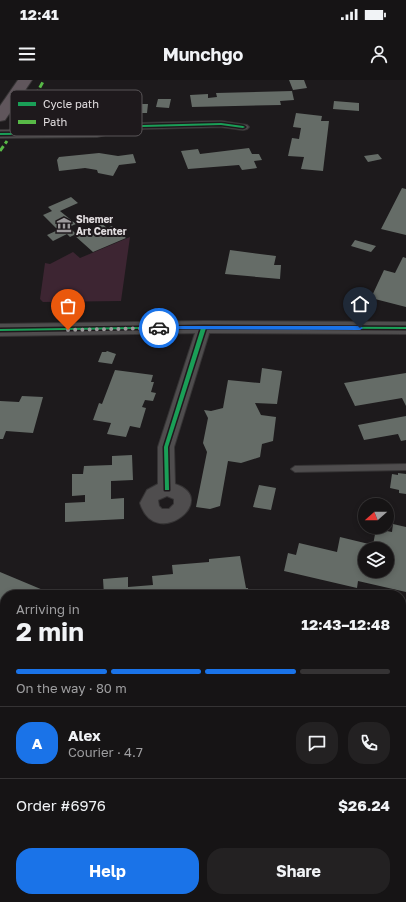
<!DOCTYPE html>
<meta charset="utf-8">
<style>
body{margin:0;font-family:"Golos Text",sans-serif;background:#232122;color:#f1f3f6;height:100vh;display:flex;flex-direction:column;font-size:15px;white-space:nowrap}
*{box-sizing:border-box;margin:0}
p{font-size:13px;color:#9e9ea0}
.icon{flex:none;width:22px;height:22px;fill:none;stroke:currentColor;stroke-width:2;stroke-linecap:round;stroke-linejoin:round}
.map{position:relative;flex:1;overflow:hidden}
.side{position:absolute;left:0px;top:510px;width:406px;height:312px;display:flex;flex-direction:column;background:#161415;border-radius:16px 16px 0 0;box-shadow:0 2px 6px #0003,0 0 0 1px #353334}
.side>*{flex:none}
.needle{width:26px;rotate:249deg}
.tools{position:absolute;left:358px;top:418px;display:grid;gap:8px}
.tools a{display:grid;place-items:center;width:36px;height:36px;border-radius:50%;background:#161415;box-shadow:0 2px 6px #0003,0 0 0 1px #353334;font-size:20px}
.pin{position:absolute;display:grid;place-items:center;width:34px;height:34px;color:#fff;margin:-41px -17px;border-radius:50% 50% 50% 0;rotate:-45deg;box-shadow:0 0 4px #0007}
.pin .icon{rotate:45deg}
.courier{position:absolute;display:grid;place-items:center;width:40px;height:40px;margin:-20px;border:3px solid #1a73e8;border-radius:50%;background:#fff;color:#222;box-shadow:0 1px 5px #0007}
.head em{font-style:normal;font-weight:700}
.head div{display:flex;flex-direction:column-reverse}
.head{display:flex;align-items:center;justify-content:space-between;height:68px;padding:0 16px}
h1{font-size:26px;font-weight:700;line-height:30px}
.bar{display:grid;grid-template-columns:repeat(4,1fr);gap:6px 4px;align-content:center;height:48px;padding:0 16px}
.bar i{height:5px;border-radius:3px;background:#353334}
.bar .on{background:#1a73e8}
.bar p{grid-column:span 4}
.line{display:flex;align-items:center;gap:10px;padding:0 16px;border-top:1px solid #353334}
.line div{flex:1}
.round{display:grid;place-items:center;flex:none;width:42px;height:42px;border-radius:16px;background:#232122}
.primary-button{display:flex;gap:8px;margin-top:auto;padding:8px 16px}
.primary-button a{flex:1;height:46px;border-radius:16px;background:#1a73e8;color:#fff;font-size:16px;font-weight:700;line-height:46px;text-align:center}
.primary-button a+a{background:#232122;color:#f1f3f6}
.status{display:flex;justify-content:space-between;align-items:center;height:28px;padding:0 20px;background:#161415;direction:ltr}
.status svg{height:11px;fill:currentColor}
header{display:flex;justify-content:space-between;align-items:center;height:52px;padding:0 16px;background:#161415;font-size:18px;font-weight:700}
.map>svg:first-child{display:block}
</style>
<div class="status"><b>12:41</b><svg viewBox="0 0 49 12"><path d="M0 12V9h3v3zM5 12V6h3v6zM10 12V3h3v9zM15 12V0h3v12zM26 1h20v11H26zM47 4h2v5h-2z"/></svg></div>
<header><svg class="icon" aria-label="menu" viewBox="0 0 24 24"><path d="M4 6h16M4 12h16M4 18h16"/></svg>Munchgo<svg class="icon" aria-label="person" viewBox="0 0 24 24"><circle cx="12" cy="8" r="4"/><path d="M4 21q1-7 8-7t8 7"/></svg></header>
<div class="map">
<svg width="406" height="822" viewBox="0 0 406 822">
<rect width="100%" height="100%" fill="#1d1a1c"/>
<path fill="#3d2532" d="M130,157L121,221L43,222L40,219L45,183L50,184L73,172L80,178Z"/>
<path fill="#656c67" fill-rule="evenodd" d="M289,0H304L307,8L293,10Z
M91,10H105L104,18H133V24H148L147,33H87Z
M292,11L294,20L280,21L281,25L192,27L190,15L208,14V18L217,17L216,13Z
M158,19H171L169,28L156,27Z
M334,21L359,23V31L333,29Z
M296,33L322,36L321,41H329L323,91L301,89L304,77L288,76L292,58L299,59L301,48L293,47Z
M249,68L252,74H259L262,80L254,81L257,88L242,90L239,85L188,89L181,71L198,69L200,74Z
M99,73L118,76L133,74L136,83L119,85L113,96L98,93L97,90L85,88L59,91L57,80L59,77Z
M378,74L382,79L368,82L364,76Z
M402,108L406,109V155L381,149Z
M71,117L78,123L60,131L76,144L69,147L76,154L88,149L90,151L99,147L97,145L101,143L107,148L112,146L126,158L93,172L74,155L70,157L67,154L53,161L47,155L58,150L43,135L52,131L48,127Z
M355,160L376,166L371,172L351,166Z
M230,170L276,176L274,185H281L280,199L225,194Z
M403,177L406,178V227L371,218L384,190L395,193Z
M107,271L116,274L112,284L98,282L102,272H106Z
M262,288L282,291L277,324L255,323L261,335L276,337L273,361L262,364L260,377L241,383L228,381L220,426L210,429L196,427L207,372L203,363L208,338L204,330L211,331L223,328L228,300L260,303Z
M115,290L153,295L151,302H154L151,312L156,313L153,321L145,320L142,327L146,328L140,348L130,346L126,357L107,354L111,343L93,340L99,323L102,324Z
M406,293V326L402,318L355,326L344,303Z
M22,316L43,317L33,353L6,351L3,359H0V321L19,322Z
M406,336V360L401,361L398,354L364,360L358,345Z
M132,375L133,400L111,401V419L124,418V439L65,442V423L85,422V415L72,416V394H83L84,386L112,385V376Z
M398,393L406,394V414L399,413V410L390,408L392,394L398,395Z
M259,405L276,408L271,430L253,427Z
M393,444L406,447V512L358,501L357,508L284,491L288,473L296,475L299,463L337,472L340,457L373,465L376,449L392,452ZM365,469H387V491H365Z
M240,476L246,508H248L249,515H104L103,499L128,497V507L153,505L152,496L173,494L172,485L209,482V479Z
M0,492L55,515H5V535L0,533Z
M273,818H305V822H274Z"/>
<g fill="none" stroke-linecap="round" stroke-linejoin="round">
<g stroke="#363435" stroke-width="2">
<path id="service" d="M406,384V390L295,392L291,389L295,386Z"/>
</g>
<g stroke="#363435" stroke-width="2">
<path id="minor" d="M221,41L247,45L249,47L247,49L243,50L221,47L143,49L118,52L97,57L0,58V50L97,49L118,44L143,43Z
M204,242L209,244L211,247L174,367L175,404C221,419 155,472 140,423L147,410L158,404V367L197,247L199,244ZM167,416L174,419V424L169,429H162L159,426L158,420Z
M406,549V565L401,566V550Z
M0,584H5V602H0Z"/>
</g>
<g stroke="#363435" stroke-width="2">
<path id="tertiary" d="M204,241L406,242V254L204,253L0,256V244Z"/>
</g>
<g stroke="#363435" stroke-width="2">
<path id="primary" d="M18,0H32L5,40L0,41V26Z"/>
</g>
<use href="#service" fill="#4f4d4e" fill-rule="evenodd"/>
<use href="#minor" fill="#4f4d4e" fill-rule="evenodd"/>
<use href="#tertiary" fill="#4f4d4e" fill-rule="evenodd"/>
<use href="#primary" fill="#60565c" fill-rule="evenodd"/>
<path stroke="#58b947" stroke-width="3" stroke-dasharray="6 3" stroke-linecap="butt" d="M18,47L44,0
M0,71L7,61"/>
<g stroke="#1e191c" stroke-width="3">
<path id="cycleway" d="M221,43L243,46L245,47L243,48L221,45L143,47L118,49L97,54L0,55V53L97,52L118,47L143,45Z
M204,246L406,247V249L206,248L168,367L169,409V410H165V409L164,367L201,248L0,251V249Z"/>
</g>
<use href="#cycleway" fill="#1a9f57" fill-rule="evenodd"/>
</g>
<path fill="#1a73e8" d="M157,246H360L363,248L360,250L159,249L156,248Z"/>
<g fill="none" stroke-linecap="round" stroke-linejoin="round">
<path stroke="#9c999b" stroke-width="4" stroke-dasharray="0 7.2" d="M68,250L159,248"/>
</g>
<defs>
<g id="museum-bare" transform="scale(1.2)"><path d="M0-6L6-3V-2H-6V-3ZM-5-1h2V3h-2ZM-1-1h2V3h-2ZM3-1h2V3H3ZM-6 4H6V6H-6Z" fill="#9c999b" stroke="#1e191c" stroke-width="2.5" paint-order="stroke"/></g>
</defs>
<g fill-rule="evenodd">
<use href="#museum-bare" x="64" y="145"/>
</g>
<g text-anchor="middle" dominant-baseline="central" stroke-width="4" stroke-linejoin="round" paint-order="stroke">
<g font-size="10" font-weight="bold" fill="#e1dddf" stroke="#1e191c" text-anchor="start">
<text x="76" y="139">Shemer<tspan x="76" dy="12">Art Center</tspan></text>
</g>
</g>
<rect x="10" y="10" width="132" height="46" rx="6" fill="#1e191c" stroke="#585456" stroke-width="1"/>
<rect x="18" y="22" width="18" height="4" fill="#1a9f57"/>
<rect x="18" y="40" width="18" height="4" fill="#58b947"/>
<g font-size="11" fill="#e1dddf">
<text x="43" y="28">Cycle path</text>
<text x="43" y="46">Path</text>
</g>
</svg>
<div class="tools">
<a><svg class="needle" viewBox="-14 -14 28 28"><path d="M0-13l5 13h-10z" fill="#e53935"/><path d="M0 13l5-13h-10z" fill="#9e9ea0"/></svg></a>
<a><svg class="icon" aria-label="layers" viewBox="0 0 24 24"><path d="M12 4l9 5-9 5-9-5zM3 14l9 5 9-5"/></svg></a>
</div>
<div class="pin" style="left:68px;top:250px;background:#ea580c"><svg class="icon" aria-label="bag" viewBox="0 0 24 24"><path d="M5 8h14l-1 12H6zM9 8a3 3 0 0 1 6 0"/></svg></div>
<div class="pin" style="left:360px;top:248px;background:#1f2937"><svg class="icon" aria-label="home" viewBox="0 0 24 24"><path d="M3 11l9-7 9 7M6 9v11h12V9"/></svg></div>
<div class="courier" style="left:159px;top:248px"><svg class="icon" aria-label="car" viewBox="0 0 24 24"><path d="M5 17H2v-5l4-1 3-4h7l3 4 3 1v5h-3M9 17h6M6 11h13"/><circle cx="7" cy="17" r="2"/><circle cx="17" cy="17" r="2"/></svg></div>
<section class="side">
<div class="head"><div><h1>2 min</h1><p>Arriving in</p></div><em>12:43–12:48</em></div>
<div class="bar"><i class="on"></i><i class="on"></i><i class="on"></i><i></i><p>On the way · 80 m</p></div>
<div class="line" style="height:72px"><b class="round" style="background:#1a73e8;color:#fff">A</b><div><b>Alex</b><p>Courier · 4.7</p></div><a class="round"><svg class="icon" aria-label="chat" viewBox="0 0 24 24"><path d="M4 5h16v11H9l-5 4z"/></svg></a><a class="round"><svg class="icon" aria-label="phone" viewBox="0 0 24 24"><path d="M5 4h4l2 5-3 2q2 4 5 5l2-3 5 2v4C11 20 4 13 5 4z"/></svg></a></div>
<div class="line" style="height:52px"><div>Order #6976</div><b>$26.24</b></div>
<div class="primary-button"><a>Help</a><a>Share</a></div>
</section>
</div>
